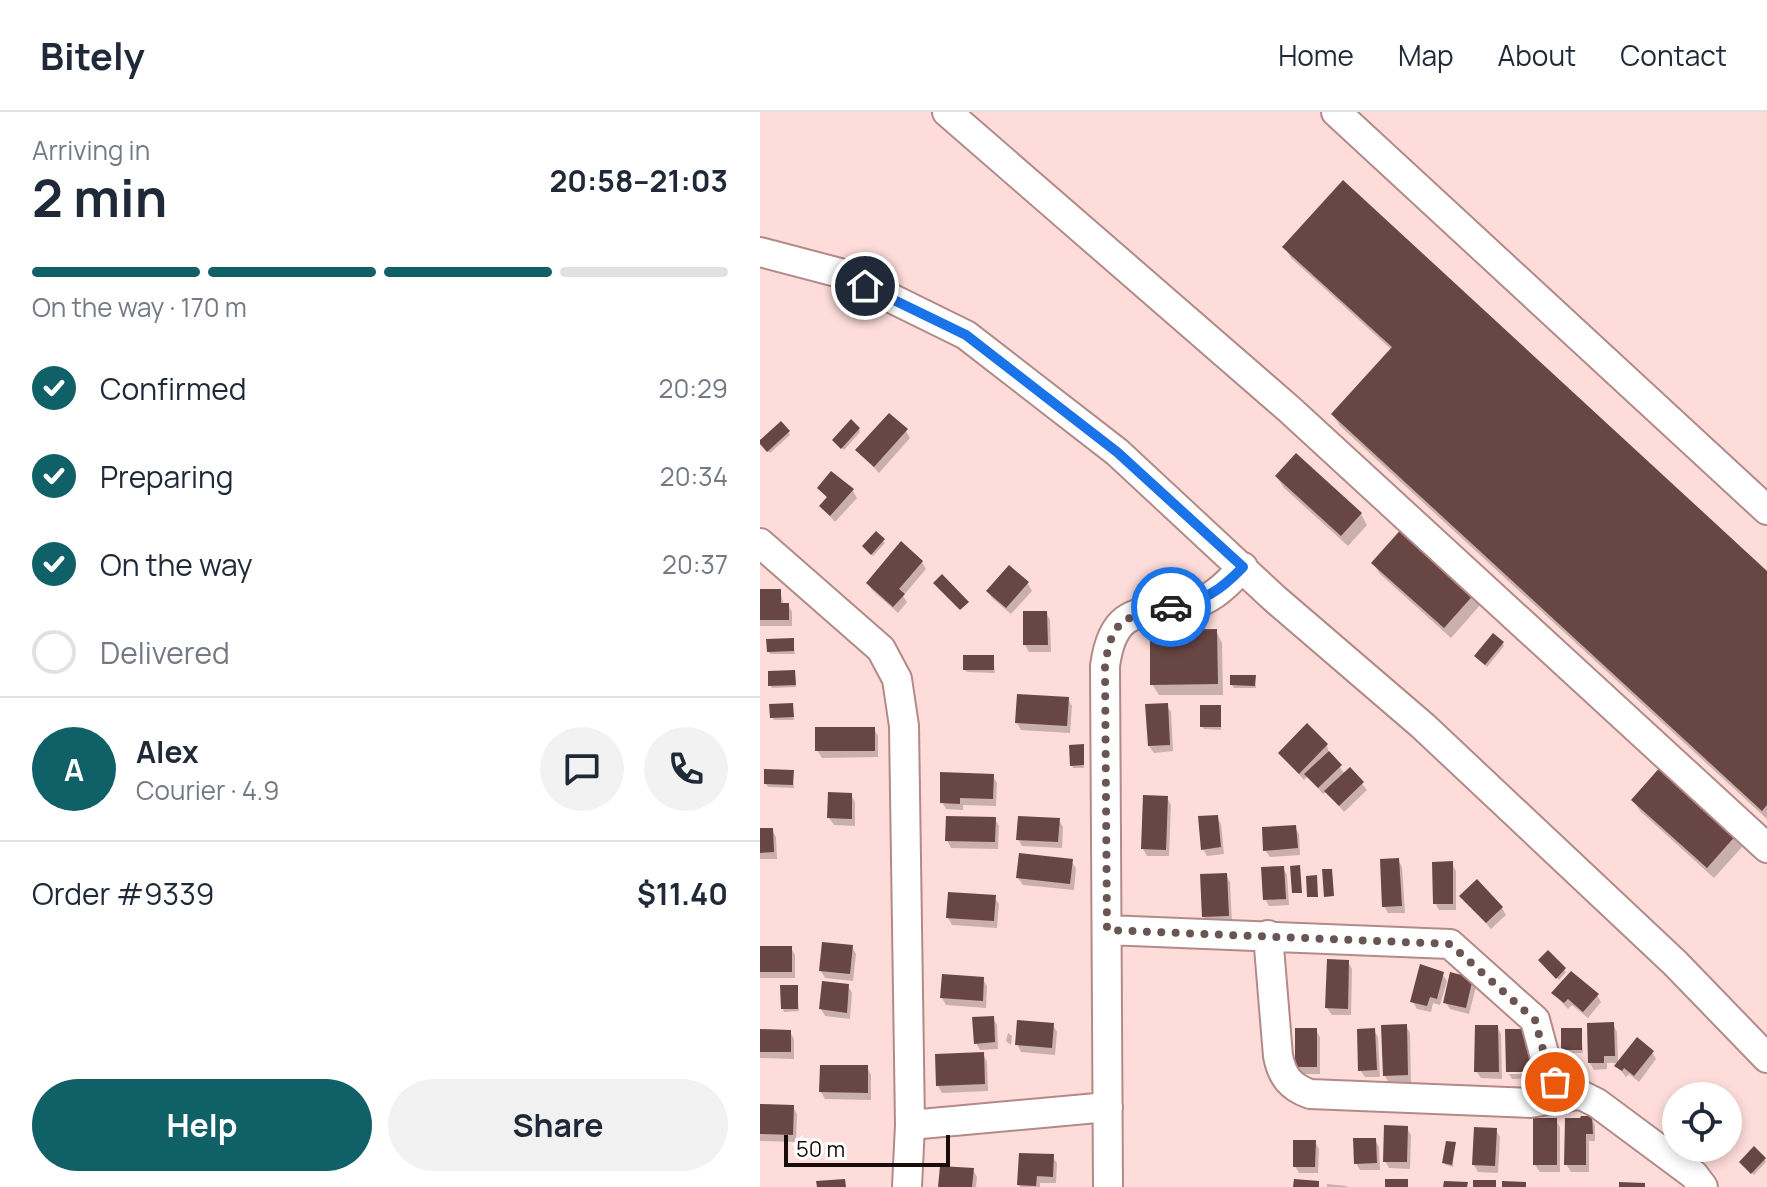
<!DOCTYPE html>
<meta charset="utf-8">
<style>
body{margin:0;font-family:Manrope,sans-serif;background:#f2f2f3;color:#1f2937;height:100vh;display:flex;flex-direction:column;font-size:30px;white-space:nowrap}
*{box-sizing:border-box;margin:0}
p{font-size:26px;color:#747a83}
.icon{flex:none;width:44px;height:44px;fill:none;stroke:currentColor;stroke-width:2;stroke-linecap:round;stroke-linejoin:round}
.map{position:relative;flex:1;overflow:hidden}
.panel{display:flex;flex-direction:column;background:#fff;width:760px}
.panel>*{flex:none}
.controls{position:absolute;left:902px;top:970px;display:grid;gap:16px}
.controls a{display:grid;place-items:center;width:80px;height:80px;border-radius:50%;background:#fff;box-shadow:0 4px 12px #0003;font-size:40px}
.scale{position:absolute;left:24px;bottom:20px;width:166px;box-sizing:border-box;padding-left:8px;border:4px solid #190c0b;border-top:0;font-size:22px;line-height:28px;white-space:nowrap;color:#190c0b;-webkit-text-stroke:6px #fff;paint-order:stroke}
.pin{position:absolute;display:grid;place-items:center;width:68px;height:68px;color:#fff;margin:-34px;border:4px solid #fff;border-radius:50%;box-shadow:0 2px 8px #0007}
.courier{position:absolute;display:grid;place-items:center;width:80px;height:80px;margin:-40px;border:6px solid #1a73e8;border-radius:50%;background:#fff;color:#222;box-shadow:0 2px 10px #0007}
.headline em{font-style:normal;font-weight:700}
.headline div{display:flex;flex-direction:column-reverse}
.headline{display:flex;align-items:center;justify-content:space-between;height:136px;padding:0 32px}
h1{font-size:52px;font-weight:700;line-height:60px}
.bar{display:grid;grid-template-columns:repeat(4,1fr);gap:12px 8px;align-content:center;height:96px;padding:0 32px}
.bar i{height:10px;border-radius:6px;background:#e0e1e3}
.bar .active{background:#106167}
.bar p{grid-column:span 4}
.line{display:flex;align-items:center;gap:20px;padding:0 32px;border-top:2px solid #e0e1e3}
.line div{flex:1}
.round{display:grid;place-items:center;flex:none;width:84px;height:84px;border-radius:42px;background:#f2f2f3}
ol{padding:0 32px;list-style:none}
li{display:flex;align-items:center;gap:24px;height:88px}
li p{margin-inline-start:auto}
li .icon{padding:8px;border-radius:50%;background:#106167;color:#fff;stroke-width:4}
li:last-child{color:#747a83}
li i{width:44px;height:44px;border:4px solid #e0e1e3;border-radius:50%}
.button{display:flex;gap:16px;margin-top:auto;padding:16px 32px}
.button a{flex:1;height:92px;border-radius:48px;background:#106167;color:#fff;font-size:32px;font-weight:700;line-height:92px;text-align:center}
.button a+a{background:#f2f2f3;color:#1f2937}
header{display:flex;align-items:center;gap:48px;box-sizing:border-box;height:112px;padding:0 40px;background:#fff;border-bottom:2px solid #e0e1e3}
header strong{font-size:38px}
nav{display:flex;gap:44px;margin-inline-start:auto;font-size:28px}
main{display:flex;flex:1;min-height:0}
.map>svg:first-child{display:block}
</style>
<header>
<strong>Bitely</strong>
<nav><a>Home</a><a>Map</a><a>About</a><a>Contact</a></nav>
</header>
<main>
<section class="panel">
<div class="headline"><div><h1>2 min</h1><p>Arriving in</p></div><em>20:58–21:03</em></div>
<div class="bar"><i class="active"></i><i class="active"></i><i class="active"></i><i></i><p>On the way · 170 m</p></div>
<ol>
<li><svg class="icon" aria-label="check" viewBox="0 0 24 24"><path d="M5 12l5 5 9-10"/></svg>Confirmed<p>20:29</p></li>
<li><svg class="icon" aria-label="check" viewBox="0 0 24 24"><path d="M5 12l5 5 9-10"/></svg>Preparing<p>20:34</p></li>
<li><svg class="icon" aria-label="check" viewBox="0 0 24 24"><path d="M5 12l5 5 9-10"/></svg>On the way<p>20:37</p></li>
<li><i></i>Delivered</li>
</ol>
<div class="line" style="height:144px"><b class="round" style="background:#106167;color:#fff">A</b><div><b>Alex</b><p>Courier · 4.9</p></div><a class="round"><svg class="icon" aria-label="chat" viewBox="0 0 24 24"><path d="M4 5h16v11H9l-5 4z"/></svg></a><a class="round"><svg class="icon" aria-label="phone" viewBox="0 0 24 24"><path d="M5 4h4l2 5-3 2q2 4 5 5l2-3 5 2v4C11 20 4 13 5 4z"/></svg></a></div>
<div class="line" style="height:104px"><div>Order #9339</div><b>$11.40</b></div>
<div class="button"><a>Help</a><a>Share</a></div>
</section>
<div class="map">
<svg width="1007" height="1075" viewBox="0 0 1007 1075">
<rect width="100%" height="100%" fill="#fddcd9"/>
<path fill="#0003" d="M525,135L1007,461V707L580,314L573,303L632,238L531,146Z
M99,317L100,320L84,338L76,331Z
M146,319L150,326L119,361L98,339Z
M28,320L30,323L10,341L2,333Z
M72,362L93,379L97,386L75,410L61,394L68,387L60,377Z
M517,365L601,402L607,413L588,434L524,376Z
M644,416L722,491L691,526L620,462L613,451Z
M116,422L125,431L113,444L106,437Z
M162,450L166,457L143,484L147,490L138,501L112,478L108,471Z
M249,455L268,472L272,479L251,502L232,486L228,479Z
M0,479H20L24,493H28L32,500V514H0Z
M286,501L290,508L291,540H269L265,533Z
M456,519L462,531L463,583H399L392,572Z
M33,528L35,542H10L9,540Z
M742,531L744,534L727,555L718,547Z
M233,545L235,561L207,560L205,558Z
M34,560L36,575L12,576L10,573Z
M494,565L496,576H474L472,573Z
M308,587L312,594L310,621L261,618L257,611Z
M32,593L34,608H14L12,605Z
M406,593L411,600L413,639L394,641L389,634Z
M460,595L461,618L444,617L442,615Z
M114,617L118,624V645L62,646L57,638Z
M567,633L569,642L585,662L590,657L607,678L584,700L567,679L563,682L548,664L544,668L520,641Z
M323,634L324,656H313L312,653Z
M32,660L34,676L8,675L6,672Z
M233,664L237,671L236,694L203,693V698L186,697L182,690Z
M91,683L95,690V714L74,713L69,706Z
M407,686L411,693L409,744H387L383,737Z
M873,688L976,723L983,734L954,766L880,699Z
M457,705L461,712L464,742L447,744L443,737Z
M235,707L239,714L238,737L191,736L187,728Z
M299,708L303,715L302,736L262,734L258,727Z
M535,715L539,722L540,743L510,745L505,738Z
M0,718H12L16,725L17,747H0Z
M638,748L642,755L645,801H628L624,794Z
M311,749L316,756L314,778L263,773L258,766Z
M692,752L696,759V798H679L675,791Z
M523,756L527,763L529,793L509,794L505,787Z
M466,763L470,770L472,811L448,812L444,805Z
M702,784L742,796L746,803L731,817Z
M234,785L239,792L237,816L192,813L188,806Z
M92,835L96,842L93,869L65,866L61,859Z
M0,836H31L35,843V866H0Z
M788,841L806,860L799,868L782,851Z
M588,850L592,857L591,903H572L567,896Z
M682,862L687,869L680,893L673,891L671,900L657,897L653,890Z
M223,867L227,874L226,896L186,893L182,886Z
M712,868L716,875L709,902L690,897L685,890Z
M88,874L92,881L90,907L65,904L61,897Z
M37,875L39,899L24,900L23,897Z
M793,881L837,883L841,890L828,906L812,893L808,897Z
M233,906L237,913L238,937L220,938L216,931Z
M853,912L857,920L858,951H847V957L834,958L830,951Z
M293,913L297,920L295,943L261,940L257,932Z
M646,914L650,921L651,970L629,971L625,964Z
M737,915L741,922L742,967L721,966L716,959Z
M556,918L560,925V962H541L537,955Z
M614,918L618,925L620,965H605L600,958Z
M821,918L823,941H805L803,938Z
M0,919L30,920L34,927V947L0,946Z
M248,921L252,924L251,933L246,929Z
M892,940L896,947L879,970L869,962L866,965L857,954Z
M223,942L227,950L228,979L182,981L178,974Z
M107,955L111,963V988L65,987L61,980Z
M749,962H775V966L752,967Z
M0,994L33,995L37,1002L36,1030L0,1029Z
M831,1006L835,1013V1029H829V1060H811L806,1052Z
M796,1008L800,1015V1060H780L775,1053Z
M647,1016L651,1023L650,1057L629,1056L625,1049Z
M736,1018L740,1025L738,1061L718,1060L714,1053Z
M615,1028L619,1035L620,1058H600L596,1051Z
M555,1030L559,1037L558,1061H539L535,1054Z
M694,1032L693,1055L686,1053L684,1050Z
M292,1044L297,1051L296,1071H280V1075H260L259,1073Z
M1005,1047L1006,1050L994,1063L984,1053Z
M213,1058L217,1065L216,1075H180Z
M567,1072L587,1074L588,1075H567Z"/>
<path fill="#684643" d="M583,68L1007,459V693L1002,699L571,302L632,235L522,135Z
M129,301L148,317L114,355L95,338Z
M91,307L100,316L81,337L72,328Z
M21,309L30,319L7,340L0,332V328Z
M536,341L602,401L581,424L515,364Z
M71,359L94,377L70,404L59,394L67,385L57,376Z
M644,414L717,479L684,516L611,451Z
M116,419L125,427L111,443L102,434Z
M141,429L163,449L139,477L145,482L133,495L106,471Z
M249,453L269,470L246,496L226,479Z
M182,462L209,490L200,498L173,471Z
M0,477H21V491H29V508H0Z
M263,499H287L288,533H263Z
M457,517L458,572L390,573V518Z
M733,521L744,530L725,553L714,544Z
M34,526V539L7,540L6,527Z
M203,543H234V558H203Z
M35,558L36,573L8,574V559Z
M470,563H496L495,574L470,573Z
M257,582L309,585L307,614L255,611Z
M33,591L34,605L10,606L9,592Z
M408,591L410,633L388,634L385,592Z
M440,593H461V615H440Z
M547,611L568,632L539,662L518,641Z
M55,615H115V639H55Z
M324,632V653L310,654L309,633Z
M569,639L582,653L558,676L544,662Z
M902,653L978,721L947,756L871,688Z
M590,655L604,670L579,694L564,679Z
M4,657L34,658L33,673L4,672Z
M180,660L234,662L233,687L200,686V692L180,691Z
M68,680L92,681V707L67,706Z
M383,683L408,684L406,738L381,737Z
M458,703L461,735L441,738L438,704Z
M186,704L236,705L235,730L185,729Z
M258,704L300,706L298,730L256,728Z
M536,713L538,736L503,739L502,715Z
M0,716H13L14,740L0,741Z
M259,741L313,747L310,772L256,766Z
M639,746L642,794L622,795L620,747Z
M693,749V792H673L672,750Z
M540,753L542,781H532L530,754Z
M524,754L526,787L503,788L501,755Z
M562,757H572L574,784L564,785Z
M467,761L469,804L442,805L440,762Z
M557,763L558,785H547L546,764Z
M717,767L743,795L726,811L699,784Z
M188,780L236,783L234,809L186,806Z
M62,830L93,833L90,862L59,859Z
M0,834H32V860H0Z
M788,838L806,856L796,867L778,848Z
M567,847L589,848L588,897L565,896Z
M660,852L684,860L677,887L670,885L667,894L650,890Z
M811,859L839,882L823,900L808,887L804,891L791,881Z
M690,860L713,866L706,896L683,891Z
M182,862L224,865L223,889L180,886Z
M62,869L89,872L87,901L59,897Z
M20,873H38V897H21Z
M234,904L235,930L214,932L212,905Z
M257,908L294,911L292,936L255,933Z
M854,910L855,944H844V951H828L827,911Z
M647,912L648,963L623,964L621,913Z
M715,913H738L739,960H714Z
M535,916H557V955H535Z
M615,916L617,958L598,959L597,917Z
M801,916H822V938H801Z
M0,917L31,918V940H0Z
M745,917H771L772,960H746Z
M877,925L894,939L874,964L864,956L862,959L854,954Z
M224,940L225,972L176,974L175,942Z
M60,953H108V981L59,980Z
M0,992L34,993L33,1023L0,1022Z
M821,1004H832L833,1022H826V1053H804L805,1006H820Z
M773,1006H797V1053H773Z
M624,1013L648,1014L647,1050H623Z
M714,1015L737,1016L735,1054L712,1053Z
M593,1026H616L617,1051L594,1052Z
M533,1028H556L555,1055H533Z
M686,1029L696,1030L692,1053L682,1051Z
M994,1034L1006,1046L991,1062L979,1050Z
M259,1041L294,1042L293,1065L277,1064L276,1074L257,1073Z
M180,1054L214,1056L212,1075H178Z
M85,1067L86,1075H57L56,1069Z
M534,1067L559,1069V1075H533Z
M625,1067H648V1075H625Z
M713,1068H736V1075H713Z
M684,1069L708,1070L707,1075H683Z
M742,1069L766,1070V1075H742Z
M859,1070L885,1071V1075H859Z"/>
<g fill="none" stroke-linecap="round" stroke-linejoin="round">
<g stroke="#b28b89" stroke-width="32">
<path id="minor" d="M187,0L529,297L1007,736
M576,0L1007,398
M0,140L80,161L206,223L357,340L514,486L663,614L915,851L1007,946
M0,431L121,537L137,567L144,614L150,1013L147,1075
M347,818L690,832L775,908L789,960L795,970L837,991L934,1063L943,1075
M508,823L518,944C522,964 530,975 550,982L770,991L818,983
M150,1013L348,995
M348,1075L345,554C355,481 394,509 444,488C459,481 472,467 483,455"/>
</g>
<use href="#minor" stroke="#fff" stroke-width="28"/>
</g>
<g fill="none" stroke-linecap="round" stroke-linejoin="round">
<path stroke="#695553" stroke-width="8" stroke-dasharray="0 14.4" d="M411,495C366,505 352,504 345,554L347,818L690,832L775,908L789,960L795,970"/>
<path stroke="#1a73e8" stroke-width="10" d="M105,174L206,223L357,340L483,455C458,481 446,487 411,495"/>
</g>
</svg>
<div class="controls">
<a><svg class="icon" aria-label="locate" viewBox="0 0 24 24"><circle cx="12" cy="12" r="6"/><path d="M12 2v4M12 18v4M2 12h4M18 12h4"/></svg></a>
</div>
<div class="scale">50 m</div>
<div class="pin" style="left:795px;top:970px;background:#ea580c"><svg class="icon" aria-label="bag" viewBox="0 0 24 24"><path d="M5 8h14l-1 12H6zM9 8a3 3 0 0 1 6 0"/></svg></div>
<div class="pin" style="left:105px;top:174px;background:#1f2937"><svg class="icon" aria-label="home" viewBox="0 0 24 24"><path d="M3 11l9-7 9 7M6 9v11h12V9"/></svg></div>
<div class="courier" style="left:411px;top:495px"><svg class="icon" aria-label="car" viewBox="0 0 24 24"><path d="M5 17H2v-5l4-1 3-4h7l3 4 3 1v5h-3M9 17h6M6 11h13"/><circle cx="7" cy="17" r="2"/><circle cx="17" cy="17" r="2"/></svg></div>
</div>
</main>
